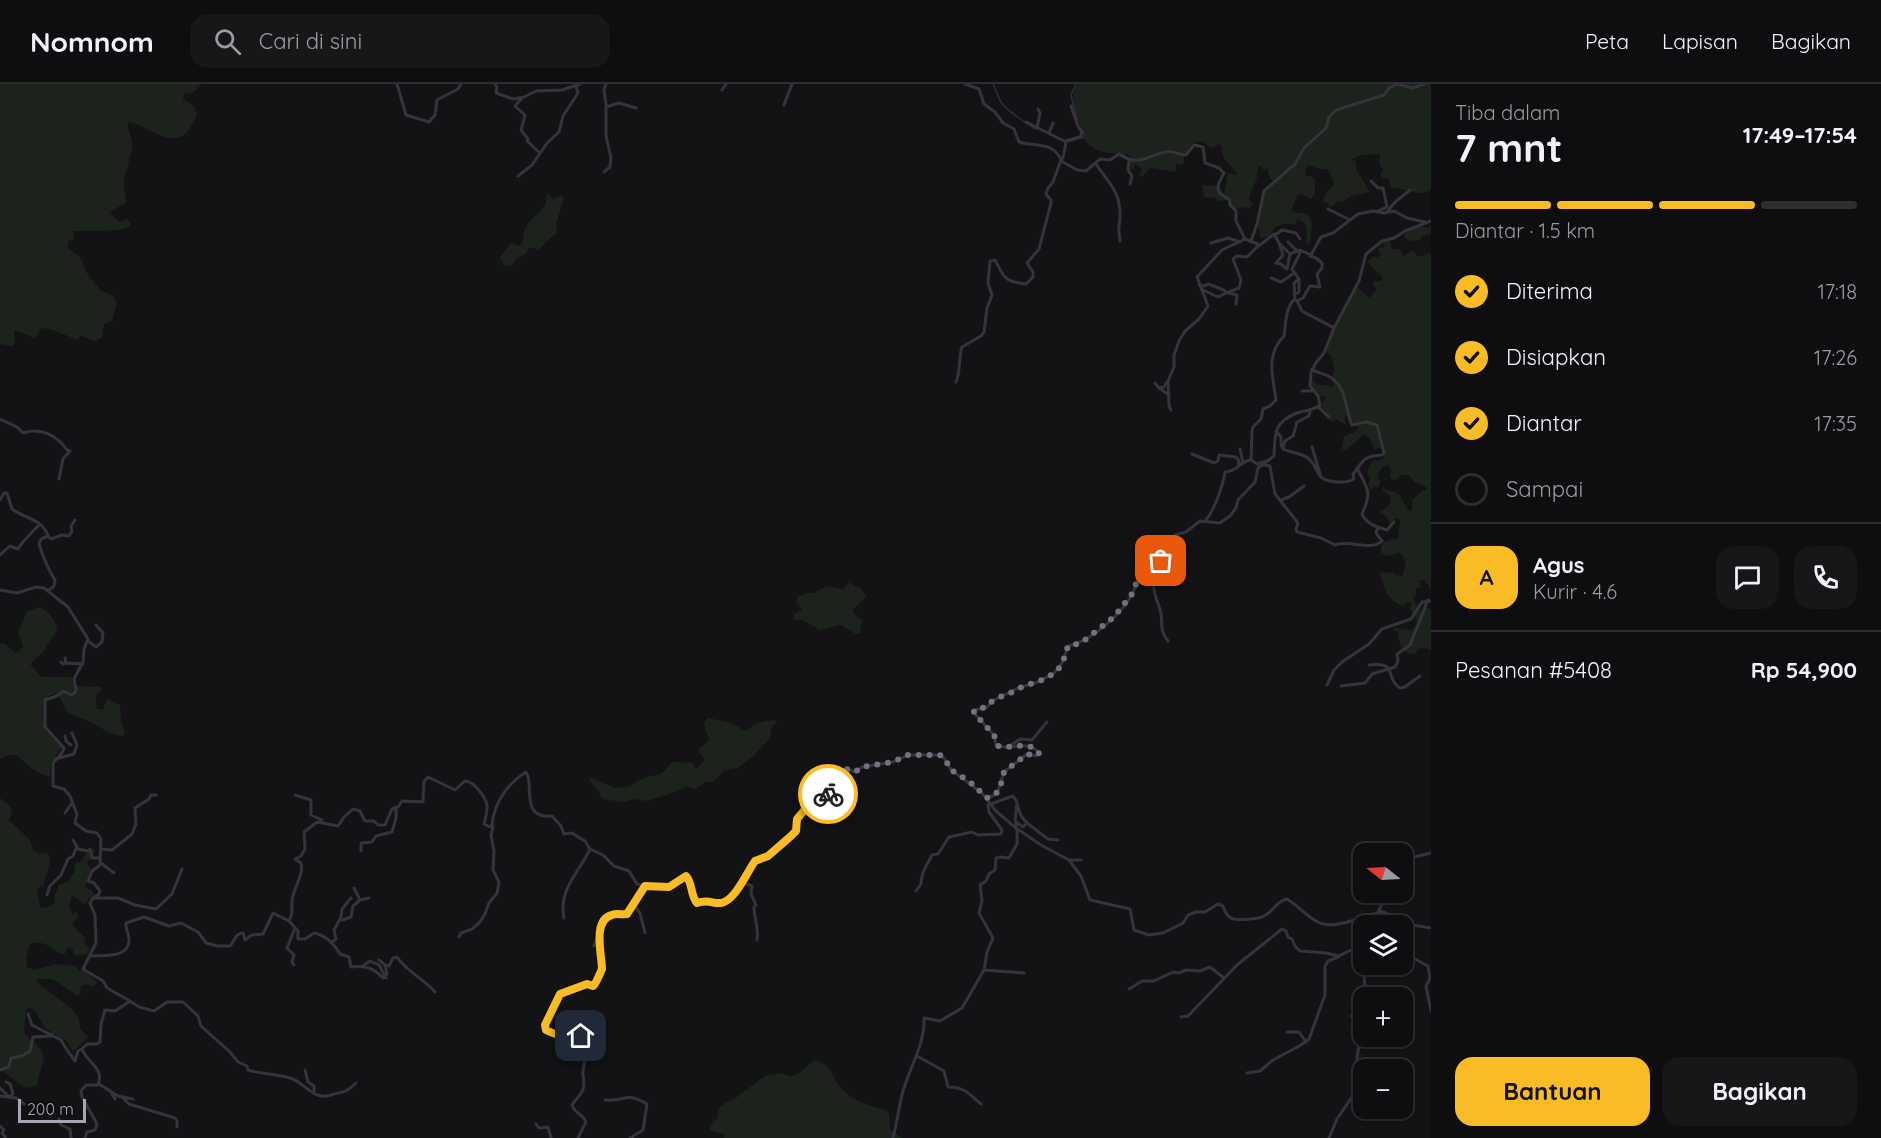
<!DOCTYPE html>
<html lang="id">
<meta charset="utf-8">
<style>
body{margin:0;font-family:Quicksand,sans-serif;background:#171719;color:#f1f3f6;height:100vh;display:flex;flex-direction:column;font-size:22px;white-space:nowrap}
*{box-sizing:border-box;margin:0}
p{font-size:20px;color:#9b9c9f}
.icon{flex:none;width:33px;height:33px;fill:none;stroke:currentColor;stroke-width:2;stroke-linecap:round;stroke-linejoin:round}
.map{position:relative;flex:1;overflow:hidden}
.panel{display:flex;flex-direction:column;background:#0e0e10;width:450px}
.panel>*{flex:none}
.needle{width:39px;rotate:288deg}
.tools{position:absolute;left:1353px;top:759px;display:grid;gap:12px}
.tools a{display:grid;place-items:center;width:60px;height:60px;border-radius:12px;background:#0e0e10;box-shadow:0 2px 4px #0004,0 0 0 2px #2e2e30;font-size:30px}
.scale{position:absolute;left:18px;bottom:15px;width:68px;box-sizing:border-box;padding-left:6px;border:3px solid #a4a8b6;border-top:0;font-size:16px;line-height:21px;white-space:nowrap;color:#a4a8b6;-webkit-text-stroke:4px #0e0e10;paint-order:stroke}
.pin{position:absolute;display:grid;place-items:center;width:51px;height:51px;color:#fff;margin:-26px;border-radius:12px;box-shadow:0 3px 9px #0006}
.courier{position:absolute;display:grid;place-items:center;width:60px;height:60px;margin:-30px;border:4px solid #fabc26;border-radius:50%;background:#fff;color:#222;box-shadow:0 2px 8px #0007}
.summary em{font-style:normal;font-weight:800}
.summary div{display:flex;flex-direction:column-reverse}
.summary{display:flex;align-items:center;justify-content:space-between;height:102px;padding:0 24px}
h1{font-size:39px;font-weight:800;line-height:45px}
.bar{display:grid;grid-template-columns:repeat(4,1fr);gap:9px 6px;align-content:center;height:72px;padding:0 24px}
.bar i{height:8px;border-radius:4px;background:#2e2e30}
.bar .selected{background:#fabc26}
.bar p{grid-column:span 4}
.line{display:flex;align-items:center;gap:15px;padding:0 24px;border-top:2px solid #2e2e30}
.line div{flex:1}
.round{display:grid;place-items:center;flex:none;width:63px;height:63px;border-radius:18px;background:#171719}
ol{padding:0 24px;list-style:none}
li{display:flex;align-items:center;gap:18px;height:66px}
li p{margin-inline-start:auto}
li .icon{padding:6px;border-radius:50%;background:#fabc26;color:#111;stroke-width:4}
li:last-child{color:#9b9c9f}
li i{width:33px;height:33px;border:3px solid #2e2e30;border-radius:50%}
.action{display:flex;gap:12px;margin-top:auto;padding:12px 24px}
.action a{flex:1;height:69px;border-radius:18px;background:#fabc26;color:#111;font-size:24px;font-weight:800;line-height:69px;text-align:center}
.action a+a{background:#171719;color:#f1f3f6}
header{display:flex;align-items:center;gap:36px;box-sizing:border-box;height:84px;padding:0 30px;background:#0e0e10;border-bottom:2px solid #2e2e30}
header strong{font-size:28px}
nav{display:flex;gap:33px;margin-inline-start:auto;font-size:21px}
.search{width:420px;height:54px;background:#171719;display:flex;align-items:center;gap:15px;box-sizing:border-box;padding:0 21px;border-radius:18px;color:#9b9c9f;font-size:22px}
main{display:flex;flex:1;min-height:0}
.map>svg:first-child{display:block}
</style>
<header>
<strong>Nomnom</strong>
<div class="search"><svg class="icon" aria-label="search" viewBox="0 0 24 24"><circle cx="10" cy="10" r="6"/><path d="M15 15l6 6"/></svg>Cari di sini</div>
<nav><a>Peta</a><a>Lapisan</a><a>Bagikan</a></nav>
</header>
<main>
<div class="map">
<svg width="1431" height="1054" viewBox="0 0 1431 1054">
<rect width="100%" height="100%" fill="#131315"/>
<path fill="#1b231c" d="M0,0H202L192,9L184,10L183,15L194,22L197,30C180,75 157,45 129,38C126,46 131,49 132,57C134,66 126,85 124,95C123,102 126,111 126,119L111,127L110,130L120,138L127,135L131,139V142C124,148 85,147 74,147V155L68,158V164L80,173L88,191L101,207L112,211L117,218L112,237L104,240L102,254L94,257L80,251L78,256C71,254 46,241 40,245C38,248 37,251 35,254L14,246L15,259L13,262L0,260Z
M1077,0H1431V106C1416,114 1406,103 1390,104V98L1387,94H1383L1380,90L1383,86L1379,80L1380,70L1361,71L1352,75L1356,78V85L1370,108L1351,112L1343,118L1338,117L1330,124L1328,120L1323,117L1324,112L1334,100L1333,95L1327,85H1320L1308,81L1305,89L1306,92H1311L1315,96V110L1311,115L1304,111L1298,110L1292,124L1293,128L1302,129L1309,132L1312,140L1310,160H1307C1305,150 1310,141 1298,135L1295,140H1283L1275,143L1269,153L1261,154L1258,143L1264,109L1274,98L1269,93L1268,84L1263,86L1261,82H1258L1257,94L1249,113L1250,117L1253,118L1249,125L1245,123L1236,125L1232,122L1228,116L1219,117L1214,114L1204,113L1202,101L1219,102L1224,110L1228,89L1236,91L1237,90C1231,79 1222,79 1221,62L1218,60L1213,64L1209,63L1202,57L1193,59L1188,69L1184,71V78L1182,81L1176,80V88L1150,84L1142,93L1139,90L1142,85L1136,80L1132,86L1130,85L1131,72L1127,70L1125,72L1119,69C1104,70 1094,67 1084,55L1085,48C1075,33 1069,17 1077,0Z
M547,109L554,115L561,112L564,114L556,140L557,148L538,166L529,163L526,170L517,174L511,182L504,181L500,175L501,171L512,159L520,162C525,156 522,152 525,145C529,135 538,131 544,123C546,120 546,113 547,109Z
M1419,142L1429,144L1431,142V150L1423,152L1419,156L1408,157L1404,152L1405,149Z
M1390,156L1392,165H1399L1404,172L1413,166L1418,173L1430,169L1431,170V509L1429,502L1424,495L1419,497L1421,505L1416,504V511L1413,513L1419,527L1422,526L1423,522L1431,526V566L1422,563L1414,570H1409C1401,565 1398,557 1398,548L1393,546V544L1411,546L1417,540L1416,535L1410,525L1412,519L1407,518L1403,522C1388,517 1383,504 1380,489L1393,488L1395,491L1403,492V488L1406,481L1403,471L1400,469L1386,472L1381,468V462L1384,458L1398,454L1400,436L1397,434L1390,440L1386,432L1380,428L1388,423L1391,417L1389,411L1383,407V403L1387,407C1404,406 1400,418 1410,428L1412,425V416L1420,409L1427,405L1426,403L1414,398L1409,391H1400L1398,395L1393,396L1390,393L1391,385L1388,381L1382,383L1377,394L1381,397L1378,404L1374,402L1371,406H1370L1368,400L1370,395L1368,391V384L1373,377L1383,375L1385,369L1380,363L1375,366L1370,355L1364,350L1347,365L1342,366L1344,353L1350,349L1352,350L1359,343L1353,339L1348,331L1344,333L1346,340H1344L1336,335L1333,338L1327,335L1319,323L1326,313L1322,312L1320,313L1311,302L1312,293L1313,297L1318,301H1329L1331,303L1334,301L1331,295L1335,287L1331,272L1326,267L1332,250L1355,206L1358,204L1369,214L1377,206L1373,200V197H1381L1383,194L1367,178L1373,172L1377,174L1381,170L1377,165L1384,163L1383,158Z
M850,498L855,503H859L867,512L853,525L854,529L862,537L860,549L856,550L841,541L820,546L803,536H793L794,530L802,526L797,519V513L806,509H814L827,502L843,505Z
M39,523C47,525 57,538 57,546L43,568L30,580L41,593H71L74,602L100,603L102,606L96,611L97,625H103L107,615L120,621L121,637L125,649L123,652L110,649L88,637L69,630L57,609L49,612L43,619L44,644L62,663L51,678L50,693C33,687 29,683 17,671H8L0,675V560H5L15,569L19,568L23,562L18,548L24,536L26,528Z
M707,634L730,638L745,647L757,639L774,636L777,638L771,645L770,654L752,673L738,684L725,686L713,698H706L695,705L687,702L673,709L646,717L635,715L622,718L602,715L597,705L589,696L591,693L614,704L630,702L643,694L661,690L672,678L693,679L696,686L705,676L700,669L699,665L709,656L704,640Z
M0,714L10,722L12,727L9,736L30,756L33,766L40,770L42,768L48,770L51,775L43,802L39,803L37,807L40,823L45,824L55,819L54,812L59,801L67,798L75,787L74,782L76,778H80L87,769L94,764C97,772 90,773 87,779L91,785L85,802L88,806L91,805L94,810L84,820L72,811L69,822L73,831L77,828L78,832L72,841L85,854V860L90,864L87,870L75,872L72,864L68,863L65,870H61C50,863 43,856 30,860L26,875L27,883L34,886L56,880L76,882L79,887H85L97,898L93,903L84,900L81,903L80,910L77,912L53,895H36C47,912 82,922 80,944L88,953L73,968L66,957L45,944L34,926L29,923L26,926L24,949L41,966L44,974L36,1002L25,1004L0,985Z
M814,976C835,981 830,994 843,1006C855,1018 870,1022 886,1026L889,1029L890,1045L902,1054H724V1050L709,1046L713,1037L717,1035L719,1024L722,1021L737,1013L765,992L781,989L789,992L797,991Z"/>
<g fill="none" stroke-linecap="round" stroke-linejoin="round">
<path stroke="#293139" stroke-width="1.5" d="M993,0C996,6 998,13 1001,18C1005,25 1029,42 1036,45
M1076,0L1071,11L1077,36
M1068,58L1084,53V48L1080,43"/>
<path stroke="#34343a" stroke-width="3" d="M397,0L406,31L429,38L435,31L437,16L458,5L461,0
M495,0L497,3L496,9L513,15L524,13L536,7L562,6L580,0
M1398,0L1412,4L1424,0
M722,6L726,0
M523,13L515,22L525,31L521,46L528,55L527,57L540,69
M784,21L792,0
M606,23L619,19L636,24
M1026,38L1066,58L1063,74L1061,76
M1037,44L1040,29L1038,25
M1049,49L1053,39
M1065,57L1080,53L1082,49L1078,42L1071,22
M1129,76L1128,86L1132,92L1130,100
M1061,77L1077,86L1086,87L1100,75L1110,76L1119,70C1139,84 1147,71 1166,68C1173,66 1179,71 1186,71L1194,61L1203,63L1205,79L1219,84L1224,89C1218,100 1212,108 1229,115L1230,121L1236,127V137L1245,155L1260,161L1274,150L1279,159L1290,170L1300,166L1311,171L1321,153L1333,149L1358,130L1373,127L1384,129L1394,127L1407,134L1425,138
M1096,80C1103,91 1117,105 1119,120C1121,128 1120,136 1119,143C1118,147 1120,152 1120,157
M604,88L610,83L611,74L606,52V20L604,6L606,0
M518,92L532,81L547,59L559,48L563,32L578,9L576,2
M1371,97L1378,104H1383L1387,123L1378,127
M1328,125L1350,136
M1387,128L1395,118L1410,106
M1275,151L1282,146L1296,149L1300,155
M1251,157L1257,140L1264,107L1295,80L1304,64L1326,44L1329,33L1336,26L1384,11L1389,4L1397,0
M1288,158L1296,166
M1211,159L1228,154L1240,158
M1279,159L1283,171L1276,179L1281,180L1287,185L1290,170
M1271,194L1281,198L1294,189
M1199,201L1204,202L1208,200L1224,206L1226,209L1239,204L1241,196L1233,175L1237,172L1247,173L1259,161
M1203,206L1218,213L1226,209
M1229,209L1237,211L1236,220
M1295,210L1299,208V196
M1296,216L1297,217L1303,214L1310,202L1320,203L1317,190L1322,184V179L1316,174L1310,172
M1297,217C1299,220 1300,224 1302,227C1303,228 1329,241 1334,244
M956,298C961,286 958,275 962,263L981,252L984,248L987,224L992,211L988,199L990,177L995,176C1005,194 1003,197 1026,200L1033,193V188L1027,179L1039,165L1051,119V116L1046,110L1048,104L1053,98L1061,76C1053,57 1035,63 1019,58L1014,45L1003,39L995,28L984,20L979,5L965,0
M1155,299L1159,304L1164,303L1167,298
M1159,304L1169,311
M1302,307H1312
M1318,323L1329,333
M1171,326L1169,322L1168,297L1174,283V271L1179,257L1185,247L1199,235L1208,222L1197,193L1222,166L1245,155
M0,335L17,343L23,349C40,343 57,351 67,366L70,367L63,375L59,395
M1276,347L1281,353V361L1283,365C1291,369 1303,369 1309,375C1322,387 1312,395 1336,398C1343,398 1347,399 1354,395L1353,390C1364,376 1363,372 1382,371L1384,369L1377,341L1366,338L1352,341C1344,324 1348,304 1330,293C1324,289 1318,290 1312,285
M1312,363L1321,393
M1283,364L1285,357L1293,352L1297,338L1309,332L1310,327
M1240,365L1243,379
M1192,370L1214,379L1218,377L1219,371L1236,373L1239,377L1238,383
M1267,377L1257,380L1251,376L1252,347L1253,343L1261,335L1263,325L1270,322L1276,316C1273,293 1265,271 1284,252C1286,240 1285,223 1295,215L1294,199L1299,195L1292,185L1301,167
M1264,381L1270,382L1275,410L1298,439L1296,445L1297,448L1321,454L1335,461C1349,455 1371,468 1382,457L1376,449L1378,443
M1357,384C1367,405 1373,406 1362,430C1366,440 1377,443 1387,446L1394,438
M0,416L4,409H7L12,425C25,435 43,435 48,452L41,455L39,460C43,473 48,485 55,496L54,502L48,507
M1281,416L1289,413L1304,402
M1206,436C1215,425 1223,401 1225,388C1237,388 1240,377 1251,376
M48,452L51,455L62,451L69,452L72,447L71,442L75,436
M0,471L10,462L18,465C21,459 35,445 40,440
M1162,477L1160,486L1161,490C1146,501 1159,517 1161,530C1163,543 1159,545 1168,557
M0,506L17,509L36,503L44,504L68,523L88,555L84,565L83,578L74,595C74,601 80,607 71,611L63,607L57,612L45,616V643L64,664L62,669L53,679V702L64,705L70,712L77,730L75,739L86,747L97,749L101,755L100,781L92,787L88,797L94,799L100,807L99,810L93,814L90,819L95,831L96,859L83,885L103,897L107,904L130,917L115,927L105,926L101,940L100,958L97,960H87L82,965C87,979 105,984 98,1001H86L81,1007L82,1013L97,1040L95,1046L87,1048L85,1054
M88,557L96,563L102,558L103,549L96,541
M65,574L66,579L83,580
M61,578L63,580L66,579
M1369,581C1399,577 1384,594 1400,604L1405,603L1420,592
M1327,601L1334,586L1342,578L1369,560L1382,545L1411,535L1422,518L1431,517
M1341,602L1365,599L1372,590L1395,583L1398,577L1397,570L1410,561L1428,516
M65,652L66,657L71,661
M1010,662L1020,655L1032,656L1047,638
M55,675L74,670L77,661L72,649
M295,711L311,716V731L322,736
M987,714L997,710L1004,688L1027,670L1036,672L1039,669C1027,654 1010,668 996,661L994,651L974,629V626L986,624L994,616L1018,604L1038,598L1054,589L1062,579L1068,562C1091,557 1123,530 1133,508C1138,500 1136,489 1145,483C1152,477 1160,479 1167,476L1168,470L1166,461L1175,451L1186,448L1200,437L1220,439L1230,432L1236,424L1238,416L1255,398L1258,384L1274,372C1275,351 1273,338 1297,329C1306,326 1312,327 1320,321L1318,312L1310,302L1311,289L1315,280L1324,269L1334,244L1359,197L1366,170L1382,157L1394,154L1405,147L1431,137
M1017,720L1021,732L1027,739
M65,729L72,719
M73,756L78,765L88,767L90,765L92,774H99
M1058,756L1048,755L1027,739L1023,743L1016,738V744L1041,761L1069,776L1081,792L1090,816L1130,825L1134,846L1149,851L1163,849L1183,839L1188,831L1196,828H1205L1218,820L1223,822C1225,827 1226,832 1231,834C1235,837 1260,835 1264,832C1273,828 1276,817 1287,815C1314,833 1315,848 1351,837C1360,835 1369,830 1379,829
M101,765L112,766L132,750L136,740L135,724L149,715L151,711H156
M361,767V759L372,758L376,752L392,748L396,734V723
M1069,776H1081
M101,779L114,789
M1402,780L1414,773L1431,769
M743,799L752,802L751,810L756,821L754,823C754,834 759,844 757,856
M916,807L921,800C921,789 927,781 932,771L938,770L949,753L972,748L978,751L1001,750L1002,746L989,728L988,721L1013,712L1017,718L1015,737
M47,811L50,802L61,791L68,775L73,772L77,762
M95,814H118L135,821L156,825L172,810L182,785
M360,816L369,814
M633,820L640,829L645,849
M1380,827L1391,831L1406,840L1431,844
M1380,828L1388,842
M564,834C558,805 579,789 590,765
M340,835L343,836L351,833L353,822L360,816L354,804
M1371,842L1388,808
M459,853L461,849L472,845L480,838L485,830L489,819L497,809L499,798L493,786L494,767L491,751L493,743
M331,859L336,855L334,846L341,833L342,825L351,814
M594,862L599,849
M1402,868L1428,882L1430,894L1426,902L1431,927
M89,872C101,871 128,875 129,857C130,850 125,846 126,839L144,833L169,842L181,839L198,848L206,859L217,862H230C235,857 235,849 243,849L245,856L252,851L263,850L273,829L289,837
M379,876L385,881
M294,881L292,878L294,871L287,864L295,844
M364,881L370,877L379,881L386,894
M984,886L1024,889
M1129,905L1142,897H1154L1173,888L1179,889L1186,886L1200,887L1210,883L1224,894
M435,908C424,895 406,887 397,873L393,874L389,882L385,881L387,890L383,894C374,884 365,881 351,883L349,873L340,870C334,860 326,851 314,849L305,855H298V847L289,837C294,829 291,826 292,817C293,804 304,792 301,779L295,775L301,772L305,765L304,748L317,738L338,742L344,733L353,725L360,727L365,737H374L378,741H385L392,725L398,723L402,717L423,718L424,697L428,693L455,706L465,697C471,698 472,699 477,704C489,718 489,722 484,740L490,743L492,741C494,719 507,700 526,688C535,700 519,735 552,732L561,742L564,750L572,749L580,754L585,757L590,765L603,771L614,782L629,787L637,800L645,802
M130,917L139,923L154,927L167,918H183L198,932L201,942L230,968L238,978L247,982L248,986C261,990 277,990 290,994C305,998 312,1017 331,1011C344,1007 344,1010 356,999
M28,930L32,941L61,956L67,966L75,977L78,967L82,965
M1351,932L1360,930L1364,944
M1181,933L1188,932L1237,881L1282,845L1286,847L1288,853L1292,855L1295,862L1300,867L1326,869L1339,872L1353,865L1364,856
M1287,948H1299L1306,958
M917,972L944,987L948,1003C965,1003 969,1010 981,1020
M559,973L561,962L560,951
M0,986L9,983L11,974L22,972L30,967L33,953L51,952L52,950
M305,986L308,998L314,1002V1008
M1247,989L1260,987L1273,976L1301,961L1309,955L1325,911V882L1328,877L1338,873
M99,1000L118,1012L133,1015
M0,1004L9,1013L13,1010L10,1000L6,998
M110,1007L115,1015
M0,1012L16,1014L24,1020
M121,1012L129,1020L175,1034L177,1037V1043
M605,1016C625,1018 626,1007 647,1020L643,1046L630,1054
M59,1035L61,1041L70,1045L71,1054
M536,1040L539,1044L548,1043L551,1054
M0,1042L4,1046L2,1049L6,1054
M578,1054L586,1038C583,1030 574,1029 572,1021C575,1015 581,1012 583,1005C586,998 582,993 583,987C585,975 590,959 578,951C565,953 559,952 546,946L545,941L560,910L588,900L593,902C595,901 601,889 602,885C602,871 593,836 612,831C616,829 622,831 627,830L645,802L669,803L686,792C693,799 690,811 697,819L709,816L720,819L727,817L740,804L755,777L769,772L795,748L798,734L814,716L832,707L844,686L847,685L855,688L862,683L893,678L908,671H940L945,675L951,686L982,709L995,726L1017,745V760L1009,774L1000,773L996,774L995,786L989,790L986,797L980,801L982,817L979,829L993,854L987,868L984,886L962,924L940,937L924,934C925,960 910,983 903,1007C899,1022 897,1039 893,1054
M1329,1054L1337,1035L1356,1007L1362,991L1357,974L1359,961L1356,945L1365,906L1362,859"/>
</g>
<g fill="none" stroke-linecap="round" stroke-linejoin="round">
<path stroke="#71747e" stroke-width="6" stroke-dasharray="0 10.8" d="M828,710C838,704 837,692 846,685L855,688L862,683L893,678L908,671H940L945,675L951,686L970,698L987,714L995,711L1000,704L1004,688L1027,670L1036,672L1039,669C1027,655 1013,666 998,662L994,651L974,629V626C986,624 985,622 994,616C1001,612 1009,610 1016,606C1028,599 1044,598 1055,588C1063,582 1065,571 1068,562L1081,559L1114,533L1132,510L1142,485L1149,480L1161,477"/>
<path stroke="#fabc26" stroke-width="8" d="M581,952C574,950 572,953 566,952C559,952 552,949 546,946L545,941L560,910L587,900L593,902C596,900 600,889 602,885C602,871 592,836 612,831C616,829 622,831 627,830L645,802L669,803L686,792C693,799 690,811 697,819C710,815 712,820 721,819C735,817 747,788 755,777L768,772L791,752L796,747L797,735L807,723L814,716L828,710"/>
</g>
</svg>
<div class="tools">
<a><svg class="needle" viewBox="-14 -14 28 28"><path d="M0-13l5 13h-10z" fill="#e53935"/><path d="M0 13l5-13h-10z" fill="#9b9c9f"/></svg></a>
<a><svg class="icon" aria-label="layers" viewBox="0 0 24 24"><path d="M12 4l9 5-9 5-9-5zM3 14l9 5 9-5"/></svg></a>
<a>+</a>
<a>−</a>
</div>
<div class="scale">200 m</div>
<div class="pin" style="left:1161px;top:477px;background:#ea580c"><svg class="icon" aria-label="bag" viewBox="0 0 24 24"><path d="M5 8h14l-1 12H6zM9 8a3 3 0 0 1 6 0"/></svg></div>
<div class="pin" style="left:581px;top:952px;background:#1f2937"><svg class="icon" aria-label="home" viewBox="0 0 24 24"><path d="M3 11l9-7 9 7M6 9v11h12V9"/></svg></div>
<div class="courier" style="left:828px;top:710px"><svg class="icon" aria-label="bike" viewBox="0 0 24 24"><circle cx="6" cy="16" r="4"/><circle cx="18" cy="16" r="4"/><path d="M6 16l4-8h5l3 8M10 8l3 8H6M13 5h3"/></svg></div>
</div>
<section class="panel">
<div class="summary"><div><h1>7 mnt</h1><p>Tiba dalam</p></div><em>17:49–17:54</em></div>
<div class="bar"><i class="selected"></i><i class="selected"></i><i class="selected"></i><i></i><p>Diantar · 1.5 km</p></div>
<ol>
<li><svg class="icon" aria-label="check" viewBox="0 0 24 24"><path d="M5 12l5 5 9-10"/></svg>Diterima<p>17:18</p></li>
<li><svg class="icon" aria-label="check" viewBox="0 0 24 24"><path d="M5 12l5 5 9-10"/></svg>Disiapkan<p>17:26</p></li>
<li><svg class="icon" aria-label="check" viewBox="0 0 24 24"><path d="M5 12l5 5 9-10"/></svg>Diantar<p>17:35</p></li>
<li><i></i>Sampai</li>
</ol>
<div class="line" style="height:108px"><b class="round" style="background:#fabc26;color:#111">A</b><div><b>Agus</b><p>Kurir · 4.6</p></div><a class="round"><svg class="icon" aria-label="chat" viewBox="0 0 24 24"><path d="M4 5h16v11H9l-5 4z"/></svg></a><a class="round"><svg class="icon" aria-label="phone" viewBox="0 0 24 24"><path d="M5 4h4l2 5-3 2q2 4 5 5l2-3 5 2v4C11 20 4 13 5 4z"/></svg></a></div>
<div class="line" style="height:78px"><div>Pesanan #5408</div><b>Rp 54,900</b></div>
<div class="action"><a>Bantuan</a><a>Bagikan</a></div>
</section>
</main>
